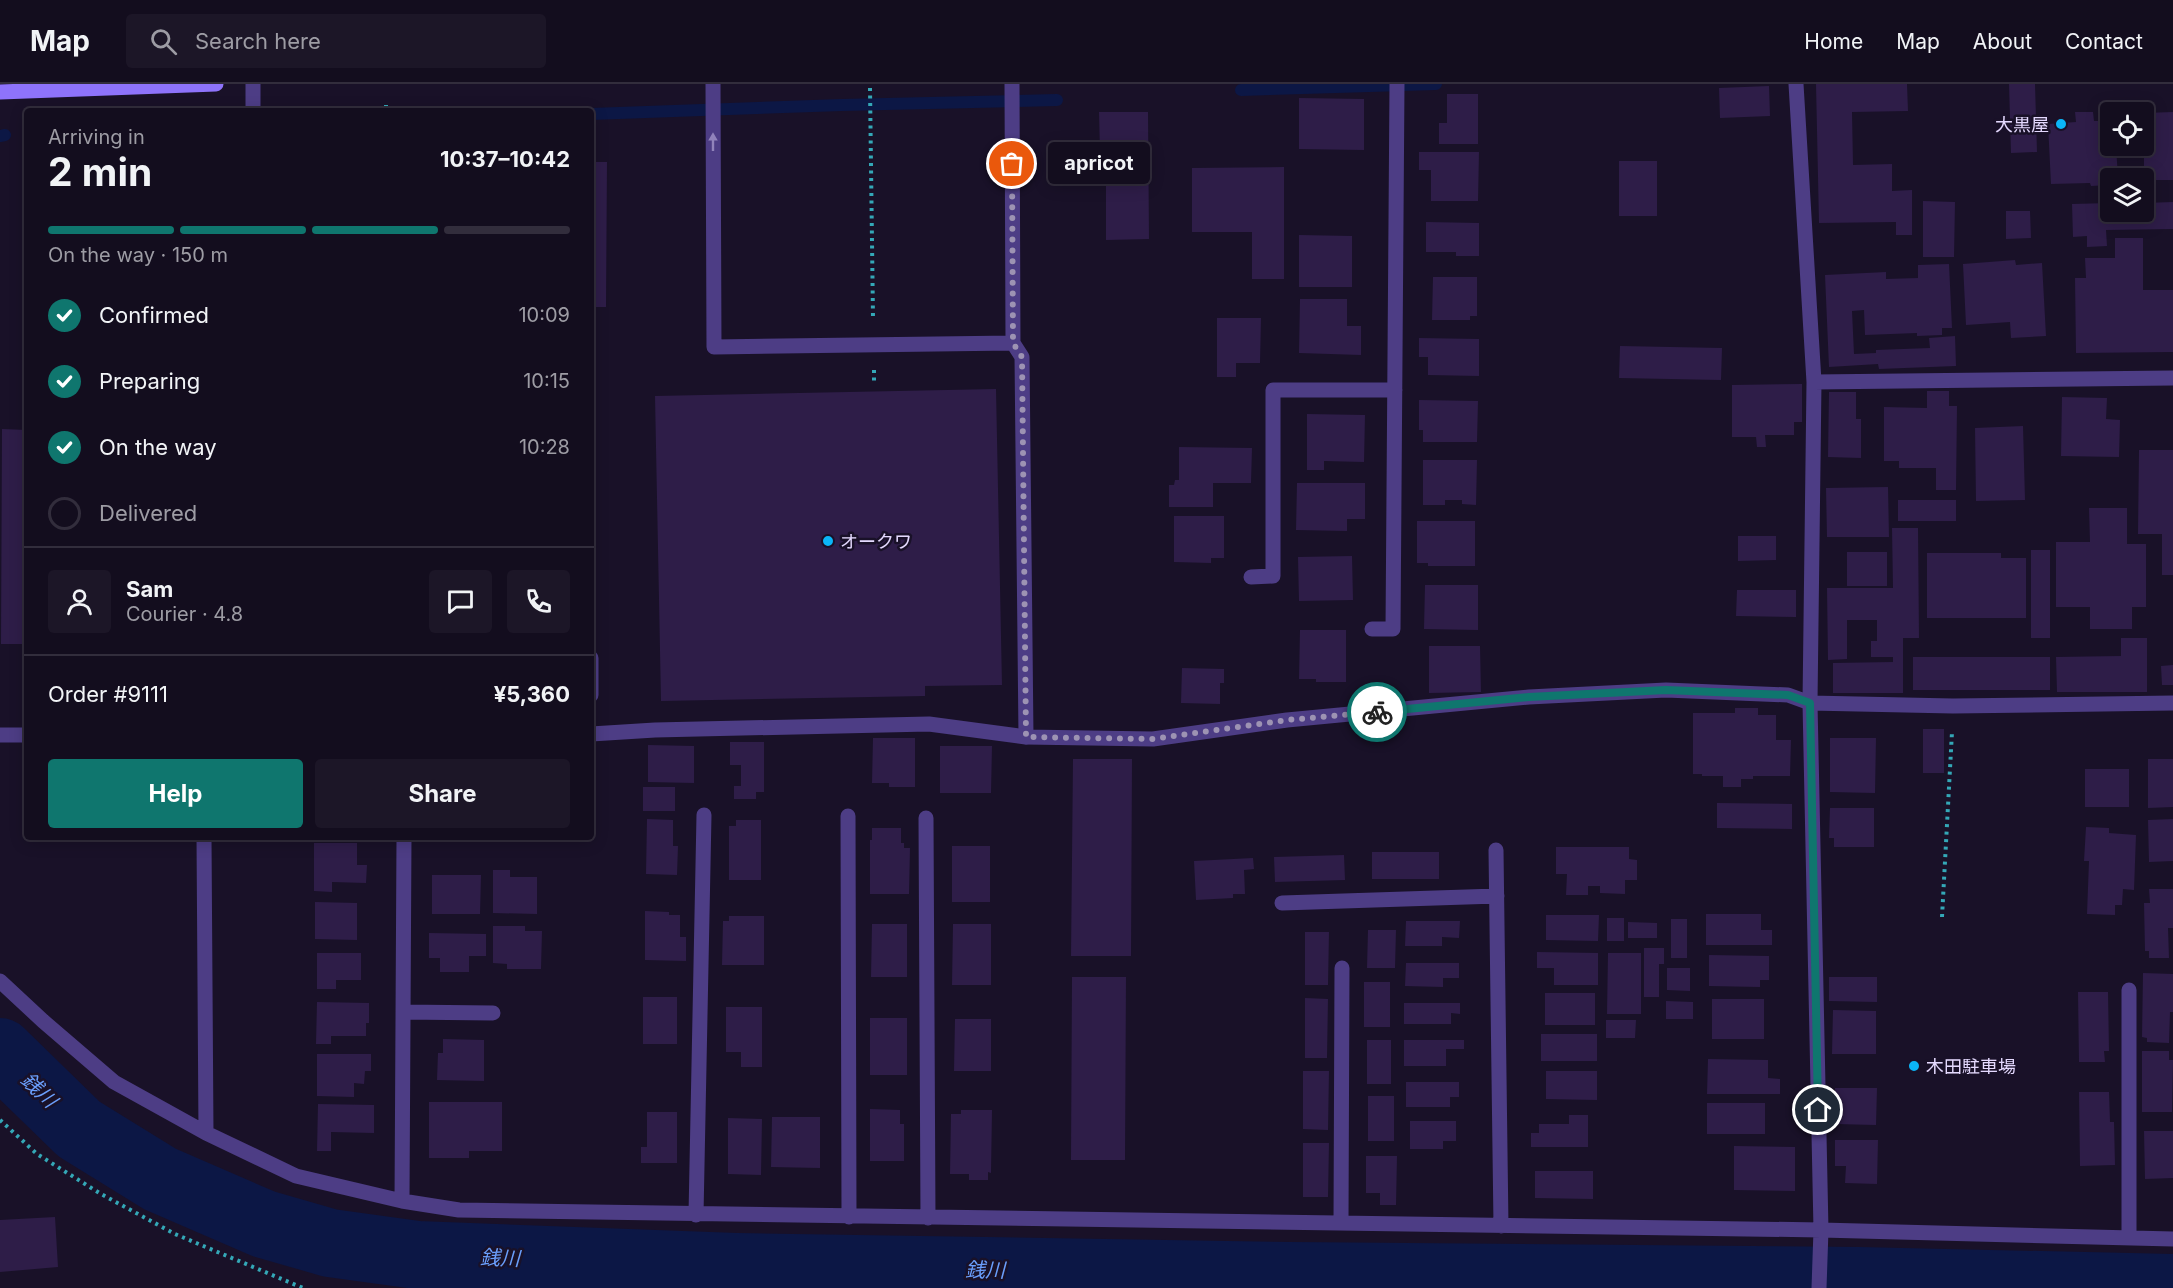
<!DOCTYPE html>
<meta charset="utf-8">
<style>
body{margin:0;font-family:Inter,"Noto Sans JP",sans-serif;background:#1c1627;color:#f1f3f6;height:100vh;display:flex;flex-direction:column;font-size:22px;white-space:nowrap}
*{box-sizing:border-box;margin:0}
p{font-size:20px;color:#9d9ca4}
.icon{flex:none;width:33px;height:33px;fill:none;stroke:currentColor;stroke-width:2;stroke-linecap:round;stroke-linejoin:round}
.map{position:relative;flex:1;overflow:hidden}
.details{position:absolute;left:24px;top:24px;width:570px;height:732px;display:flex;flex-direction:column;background:#130d1e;border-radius:6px;box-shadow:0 3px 15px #0003,0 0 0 2px #322d3c}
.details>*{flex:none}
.controls{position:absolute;left:2100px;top:18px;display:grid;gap:12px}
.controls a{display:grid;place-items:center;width:54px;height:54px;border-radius:6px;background:#130d1e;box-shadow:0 3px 15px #0003,0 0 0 2px #322d3c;font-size:30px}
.pin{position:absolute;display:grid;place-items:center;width:51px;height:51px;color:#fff;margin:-26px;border:3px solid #fff;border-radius:50%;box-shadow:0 2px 6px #0007}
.courier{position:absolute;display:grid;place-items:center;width:60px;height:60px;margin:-30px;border:4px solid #0f766e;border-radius:50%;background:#fff;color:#222;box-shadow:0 2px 8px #0007}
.bubble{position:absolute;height:42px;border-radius:6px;background:#130d1e;box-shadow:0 3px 15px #0003,0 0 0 2px #322d3c;font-size:20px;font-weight:700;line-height:42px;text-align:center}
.summary em{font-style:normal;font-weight:700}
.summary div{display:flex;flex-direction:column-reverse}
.summary{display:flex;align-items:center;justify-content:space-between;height:102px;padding:0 24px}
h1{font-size:39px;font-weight:700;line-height:45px}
.bar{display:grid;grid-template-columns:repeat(4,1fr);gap:9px 6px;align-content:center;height:72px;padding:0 24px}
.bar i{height:8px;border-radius:4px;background:#322d3c}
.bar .selected{background:#0f766e}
.bar p{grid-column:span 4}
.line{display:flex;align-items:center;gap:15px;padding:0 24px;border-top:2px solid #322d3c}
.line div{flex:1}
.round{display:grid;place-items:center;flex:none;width:63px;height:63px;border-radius:6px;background:#1c1627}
ol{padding:0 24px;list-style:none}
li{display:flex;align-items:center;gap:18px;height:66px}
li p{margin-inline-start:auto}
li .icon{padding:6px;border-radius:50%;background:#0f766e;color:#fff;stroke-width:4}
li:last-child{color:#9d9ca4}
li i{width:33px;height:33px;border:3px solid #322d3c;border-radius:50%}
.cta{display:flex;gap:12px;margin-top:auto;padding:12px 24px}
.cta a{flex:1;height:69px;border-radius:6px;background:#0f766e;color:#fff;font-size:24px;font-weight:700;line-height:69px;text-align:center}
.cta a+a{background:#1c1627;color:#f1f3f6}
header{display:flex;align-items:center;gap:36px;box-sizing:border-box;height:84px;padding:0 30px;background:#130d1e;border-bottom:2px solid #322d3c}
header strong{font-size:28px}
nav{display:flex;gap:33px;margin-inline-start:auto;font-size:21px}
.search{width:420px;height:54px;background:#1c1627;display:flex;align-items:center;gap:15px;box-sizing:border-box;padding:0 21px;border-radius:6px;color:#9d9ca4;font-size:22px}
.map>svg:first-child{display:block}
</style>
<header>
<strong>Map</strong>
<div class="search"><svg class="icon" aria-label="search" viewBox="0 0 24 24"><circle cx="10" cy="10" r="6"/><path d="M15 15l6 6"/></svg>Search here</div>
<nav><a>Home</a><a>Map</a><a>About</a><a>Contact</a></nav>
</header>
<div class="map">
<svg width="2173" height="1204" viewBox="0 0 2173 1204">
<rect width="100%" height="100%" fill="#191128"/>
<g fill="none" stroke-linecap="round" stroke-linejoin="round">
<path stroke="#0c1745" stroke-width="12" d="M1241,6L1436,0
M591,30L842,21L1057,16
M0,52L5,51"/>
<path stroke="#0c1745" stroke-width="68" d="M0,968L79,1045L160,1095L264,1140L330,1159L417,1171L736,1183L1291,1192L1859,1197L2173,1204"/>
</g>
<path fill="#2e1d48" d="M1816,0H1907L1908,27L1852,28L1853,81L1892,80V107L1912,106V151H1896V138L1819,139Z
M2009,0H2035L2037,68L2011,69Z
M1769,2L1770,32L1720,34L1719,4Z
M1447,10H1478V60H1439V39H1447Z
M1299,14L1364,15V66L1299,65Z
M1099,28H1148L1149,155L1106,156V67H1100Z
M2075,28H2093L2094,37H2110V62H2116L2118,94H2110V101L2091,102L2090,99L2051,100L2048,40L2076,38Z
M2173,28V96H2144V29Z
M591,63H594V78H607L606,223H591Z
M1419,68H1479L1478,117H1431V86H1419Z
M1619,77H1657V132H1619Z
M1284,83V195H1252V148H1192V84Z
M1923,117L1955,118L1954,173H1923Z
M2173,118V145L2106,146L2107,162L2087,163V152L2073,153L2072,120L2110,119V128H2144V119Z
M2006,127H2030L2031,154L2006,155Z
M1426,138L1479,139V172H1456V168H1426Z
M1299,151L1352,152V203H1299Z
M2115,154H2143V206H2173V268L2076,269L2075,194H2086L2085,174H2115Z
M2015,176L2016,181L2042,179L2046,252L2011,254L2010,238L1966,241L1963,180Z
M1949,180L1952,244H1942V251L1917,252V249L1865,251L1864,226L1852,227L1854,270L1876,269V266L1930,264L1929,254L1955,252L1956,282L1879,285L1878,280L1829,283L1825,191L1886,188V195L1918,194V181Z
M1433,193H1477V232H1470V236H1432Z
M1300,215H1347V242H1361V271L1299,269Z
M1217,234H1261L1260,279H1236V293H1217Z
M1419,254L1479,255V292L1428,291V273H1419Z
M1620,262L1722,264L1721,296L1619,294Z
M1802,300V338H1794V351H1765L1766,363H1757L1756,353H1732V301Z
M996,305L1002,601L925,602V612L661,617L655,312Z
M1927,307H1949V322H1957L1956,406H1936V384H1899V377H1884V323L1927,324Z
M1829,308H1856V335H1861V374L1828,373Z
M2062,313L2107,314L2106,335L2120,336L2119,373L2061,372Z
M1419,316L1478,317L1477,358H1423V346H1419Z
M1307,330L1365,331L1364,378L1324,377V386H1307Z
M2023,342L2025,416L1976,417L1975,344Z
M2,345L27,346V560H1Z
M1179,363L1252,364L1251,399H1213V423H1169V401H1174L1175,396H1179Z
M2139,366H2173V491H2162V450H2138Z
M1423,376H1477L1476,421L1462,420V416H1445V421H1423Z
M1297,399H1365V435H1347V447L1296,446Z
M1888,403L1889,453H1827L1826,404Z
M1898,416H1956V437H1898Z
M2089,424H2127V460H2146V523H2132V545H2090V523H2056V458H2090Z
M1174,432H1224V474H1211V479L1174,478Z
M1417,437H1475V482H1428V479H1417Z
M1892,444H1918L1919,554H1903V609H1833V579L1893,578V573H1871V557H1877V536H1847V575L1828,576L1827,504H1893Z
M1738,452H1776V476L1738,477Z
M2031,466H2050V554H2031Z
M1847,468H1887V502H1847Z
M1927,469H2001V474H2026V534H1927Z
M1352,472L1353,516L1299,517L1298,473Z
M1425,501H1478V546L1424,545Z
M1737,506H1796V533L1736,532Z
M1300,546H1346V598H1316V595H1299Z
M2121,554H2147V608H2057L2056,573L2121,572Z
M1429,562H1480L1481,608L1429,609Z
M1913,573H2050V606H1913Z
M2173,581V601H2162L2161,582Z
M1182,584L1224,585V599H1220V620L1181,619Z
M1735,624H1758V631H1776V656H1791L1790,692H1753V695H1741V703H1723V692H1702V690H1693V629H1735Z
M1923,645H1944V689H1923Z
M873,654H915V703H889V699H872Z
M1830,654H1876L1875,709L1830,708Z
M730,658H764V708H756V715H734V702H741V681H730Z
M648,661L694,662V699L648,698Z
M940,662H992L991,709H940Z
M1073,675H1132L1131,872H1071Z
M2148,675H2173V723L2148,724Z
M2085,685H2129V723H2085Z
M643,703H675V727H643Z
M1717,719L1792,720V745L1717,744Z
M1830,724H1874V763H1834V754H1829Z
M647,735L673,736V762H678L677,791L646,790Z
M2173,735V777L2149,778L2148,736Z
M736,736H761V796H729V742H736Z
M2086,743L2109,744V749L2136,751L2134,806L2123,805L2122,821H2115V831L2087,830L2089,777H2084Z
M872,744H901V759H904V764H910L909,810H870V756H872Z
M314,759H357V781H367L366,799L332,798V808L314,807Z
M952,762H990V818H952Z
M1556,763H1629V775L1637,776V796H1625V810L1600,809V802H1588V811H1566L1567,790H1556Z
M1372,768H1439V795H1372Z
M1344,771L1345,796L1275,798L1274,773Z
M1253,774L1254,785L1244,786L1245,810H1233V814L1196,816L1194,777Z
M493,786H510V793H537V830L493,829Z
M432,791H481L480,830H432Z
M2149,805H2173V844H2168L2169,874H2149V867H2145L2144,819H2150Z
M315,818L357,819V856L315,855Z
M645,827L669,828V831H680V853H686V877L645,876Z
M1706,830H1761V846H1772V861H1706Z
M1546,831H1599L1598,857L1546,856Z
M729,832H764V881H722L723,837H729Z
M1607,834H1624V857H1607Z
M1671,835H1687V874H1671Z
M1406,837H1460L1459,854L1442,853V862H1405Z
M1628,838L1657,839V854H1628Z
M872,840H907V893H871Z
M953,840H991V901H952Z
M493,842H525V847H542L541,885H507V880L493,879Z
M1368,846H1396L1395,884H1367Z
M1305,848H1329L1328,901H1305Z
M429,849L486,850V872H469V888H440V874H429Z
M1644,864H1664V880H1659V913H1644Z
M1537,868L1598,869V901H1554V884H1537Z
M317,869H361V896H336V905H317Z
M1608,869H1641V930H1607Z
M1709,871L1769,872V896H1760V903L1709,902Z
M1406,879H1459V894H1443V903L1405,902Z
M1667,884H1690V907L1667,906Z
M2143,889L2173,890V928H2170L2169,959L2147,958V954L2142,953Z
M1072,893H1126L1125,1076H1071Z
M1829,893H1877V918L1829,917Z
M1364,898H1390V943H1364Z
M2078,908H2108L2109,967H2104L2105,978H2079Z
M1545,909H1595V941H1545Z
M643,913H677V960H643Z
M1305,914L1328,915L1327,974H1305Z
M1712,915H1764V955H1712Z
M1666,917L1693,918V935H1666Z
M317,918L369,919V939H366V952H331V960H316Z
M1404,919H1460V930L1451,929V940H1404Z
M726,923H762V983H741V968H726Z
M1833,926L1876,927V970H1832Z
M870,934H907V991H870Z
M955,935H991V987H954Z
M1606,936H1636L1635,954H1606Z
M1541,950H1597V977H1541Z
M443,955L484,956V997L437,996L438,969H443Z
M1367,956H1391V1000H1367Z
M1404,956H1464V965H1446V982H1404Z
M2142,967H2169V976H2173L2172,1028H2142Z
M317,970H371V987H365L364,1000L354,999V1013L317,1012Z
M1708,975L1768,976V994L1780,995V1010H1707Z
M1303,987H1329L1328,1046L1303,1045Z
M1546,987H1597V1016L1546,1015Z
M1406,998H1459V1013H1450V1023H1406Z
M1835,1004H1877L1876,1041L1835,1040Z
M2079,1008H2109L2110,1038H2114L2115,1081L2080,1082Z
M1368,1012H1394V1057H1368Z
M429,1018H502V1067H469V1074H429Z
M1707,1019H1765V1050H1707Z
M318,1020L374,1021V1049L331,1048V1067H317Z
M870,1025L900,1026V1040H904V1077H870Z
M961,1026H992L991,1089L988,1088V1096H969V1090H950L951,1030H961Z
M647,1028H677V1079H641V1063H647Z
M1569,1031H1588V1063H1531V1049H1539V1040H1569Z
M772,1033H820V1084L771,1083Z
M728,1034L762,1035L761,1091L728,1090Z
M1410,1037H1456V1057H1443V1065H1410Z
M2144,1047H2173V1094L2145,1095Z
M1835,1056H1878L1877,1100L1845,1099L1846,1082H1835Z
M1303,1059H1329L1328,1113H1303Z
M1734,1062L1795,1063V1107L1734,1106Z
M1366,1072H1397L1396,1121H1380V1109H1366Z
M1535,1087H1593V1115L1535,1114Z
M55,1133L58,1183L0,1188V1136Z"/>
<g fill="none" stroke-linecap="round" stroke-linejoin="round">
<path stroke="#34a8b7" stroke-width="4" stroke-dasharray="3 4.5" stroke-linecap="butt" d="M870,4L873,234
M386,21V27
M874,286V301
M1942,833L1952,648
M0,1036L37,1070L101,1110L175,1150L303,1204"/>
<path stroke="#4d3d85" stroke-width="15" d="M713,0L714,263L1013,259
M1012,0L1013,259L1022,273L1026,653
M253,27V0
M591,574V611"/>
<path stroke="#4d3d85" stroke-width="15" d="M1796,0L1814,298L1810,619L1821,1146L1819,1204
M1814,298L2173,294
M1251,493L1273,492V306H1395
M1372,545H1393L1397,0
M591,650L655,646L929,640L1026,653L1153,655L1287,636L1529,613L1666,606L1788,611L1810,619L1953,622L2173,619
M0,651H27
M848,732L849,1133
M926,734L928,1134
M204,753L206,1049
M1496,766L1501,1142
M1282,819L1497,812
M0,897L43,937L114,998L206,1049L296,1092L402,1117L459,1126L1821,1146L2173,1155
M403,928L493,929
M402,1117L404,753
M696,1131L704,731
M1341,1139L1342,884
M2129,1154V906"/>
<path stroke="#8e73fb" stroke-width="15" d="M0,8L216,0"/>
</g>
<defs><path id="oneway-solid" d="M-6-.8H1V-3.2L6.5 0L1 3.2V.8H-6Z" transform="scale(1.5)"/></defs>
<use fill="#9183bb" href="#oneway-solid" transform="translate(713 58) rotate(-90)"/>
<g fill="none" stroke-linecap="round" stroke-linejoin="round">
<path stroke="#9d93b3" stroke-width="6" stroke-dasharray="0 10.8" d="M1012,80L1013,259L1022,273L1026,653L1153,655L1287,636L1377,628"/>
<path stroke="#0f766e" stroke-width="8" d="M1377,628L1529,613L1666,606L1788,611L1810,619L1818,1026"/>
</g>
<g fill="#0bb6f8" stroke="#191128" stroke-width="2">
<circle cx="2061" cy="40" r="6"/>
<circle cx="828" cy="457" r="6"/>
<circle cx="1914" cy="982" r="6"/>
</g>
<g text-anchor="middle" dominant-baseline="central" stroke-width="5" stroke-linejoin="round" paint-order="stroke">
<g font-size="18" fill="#e4d9fe" stroke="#191128" text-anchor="start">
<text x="2049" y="40" text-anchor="end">大黒屋</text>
<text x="840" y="457">オークワ</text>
<text x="1926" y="982">木田駐車場</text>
</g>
<g font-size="20" font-style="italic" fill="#6a9efb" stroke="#191128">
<text transform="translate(39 1006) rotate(44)">銭川</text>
<text transform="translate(500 1174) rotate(2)">銭川</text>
<text transform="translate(985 1186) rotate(1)">銭川</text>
</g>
</g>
</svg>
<div class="controls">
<a><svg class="icon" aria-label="locate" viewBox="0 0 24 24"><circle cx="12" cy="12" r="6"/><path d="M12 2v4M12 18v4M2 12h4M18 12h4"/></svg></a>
<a><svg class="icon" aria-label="layers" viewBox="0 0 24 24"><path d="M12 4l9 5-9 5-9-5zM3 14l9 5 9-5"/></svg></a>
</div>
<div class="pin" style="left:1012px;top:80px;background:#ea580c"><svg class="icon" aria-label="bag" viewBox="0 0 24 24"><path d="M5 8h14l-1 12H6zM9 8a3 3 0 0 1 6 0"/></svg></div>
<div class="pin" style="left:1818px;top:1026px;background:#1f2937"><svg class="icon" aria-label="home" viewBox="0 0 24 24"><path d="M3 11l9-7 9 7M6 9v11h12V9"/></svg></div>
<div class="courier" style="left:1377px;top:628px"><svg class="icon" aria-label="bike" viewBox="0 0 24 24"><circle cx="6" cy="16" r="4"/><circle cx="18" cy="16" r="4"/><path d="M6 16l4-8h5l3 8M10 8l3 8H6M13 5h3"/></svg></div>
<div class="bubble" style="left:1048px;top:58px;width:102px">apricot</div>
<section class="details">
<div class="summary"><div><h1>2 min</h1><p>Arriving in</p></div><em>10:37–10:42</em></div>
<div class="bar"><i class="selected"></i><i class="selected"></i><i class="selected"></i><i></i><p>On the way · 150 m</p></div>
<ol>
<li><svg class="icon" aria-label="check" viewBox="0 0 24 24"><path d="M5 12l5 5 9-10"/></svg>Confirmed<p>10:09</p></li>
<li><svg class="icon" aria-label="check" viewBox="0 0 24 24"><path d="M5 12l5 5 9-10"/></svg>Preparing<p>10:15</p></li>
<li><svg class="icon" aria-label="check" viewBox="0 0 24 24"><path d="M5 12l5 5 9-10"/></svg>On the way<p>10:28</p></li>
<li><i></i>Delivered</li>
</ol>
<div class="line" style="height:108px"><a class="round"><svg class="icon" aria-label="person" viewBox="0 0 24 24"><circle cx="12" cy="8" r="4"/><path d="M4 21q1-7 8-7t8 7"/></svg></a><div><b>Sam</b><p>Courier · 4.8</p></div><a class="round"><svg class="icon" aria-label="chat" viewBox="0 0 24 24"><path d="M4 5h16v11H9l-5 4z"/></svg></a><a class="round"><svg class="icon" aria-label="phone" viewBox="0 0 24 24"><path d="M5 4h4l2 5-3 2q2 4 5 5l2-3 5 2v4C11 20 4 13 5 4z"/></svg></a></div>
<div class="line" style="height:78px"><div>Order #9111</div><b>¥5,360</b></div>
<div class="cta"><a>Help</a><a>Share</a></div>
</section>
</div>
